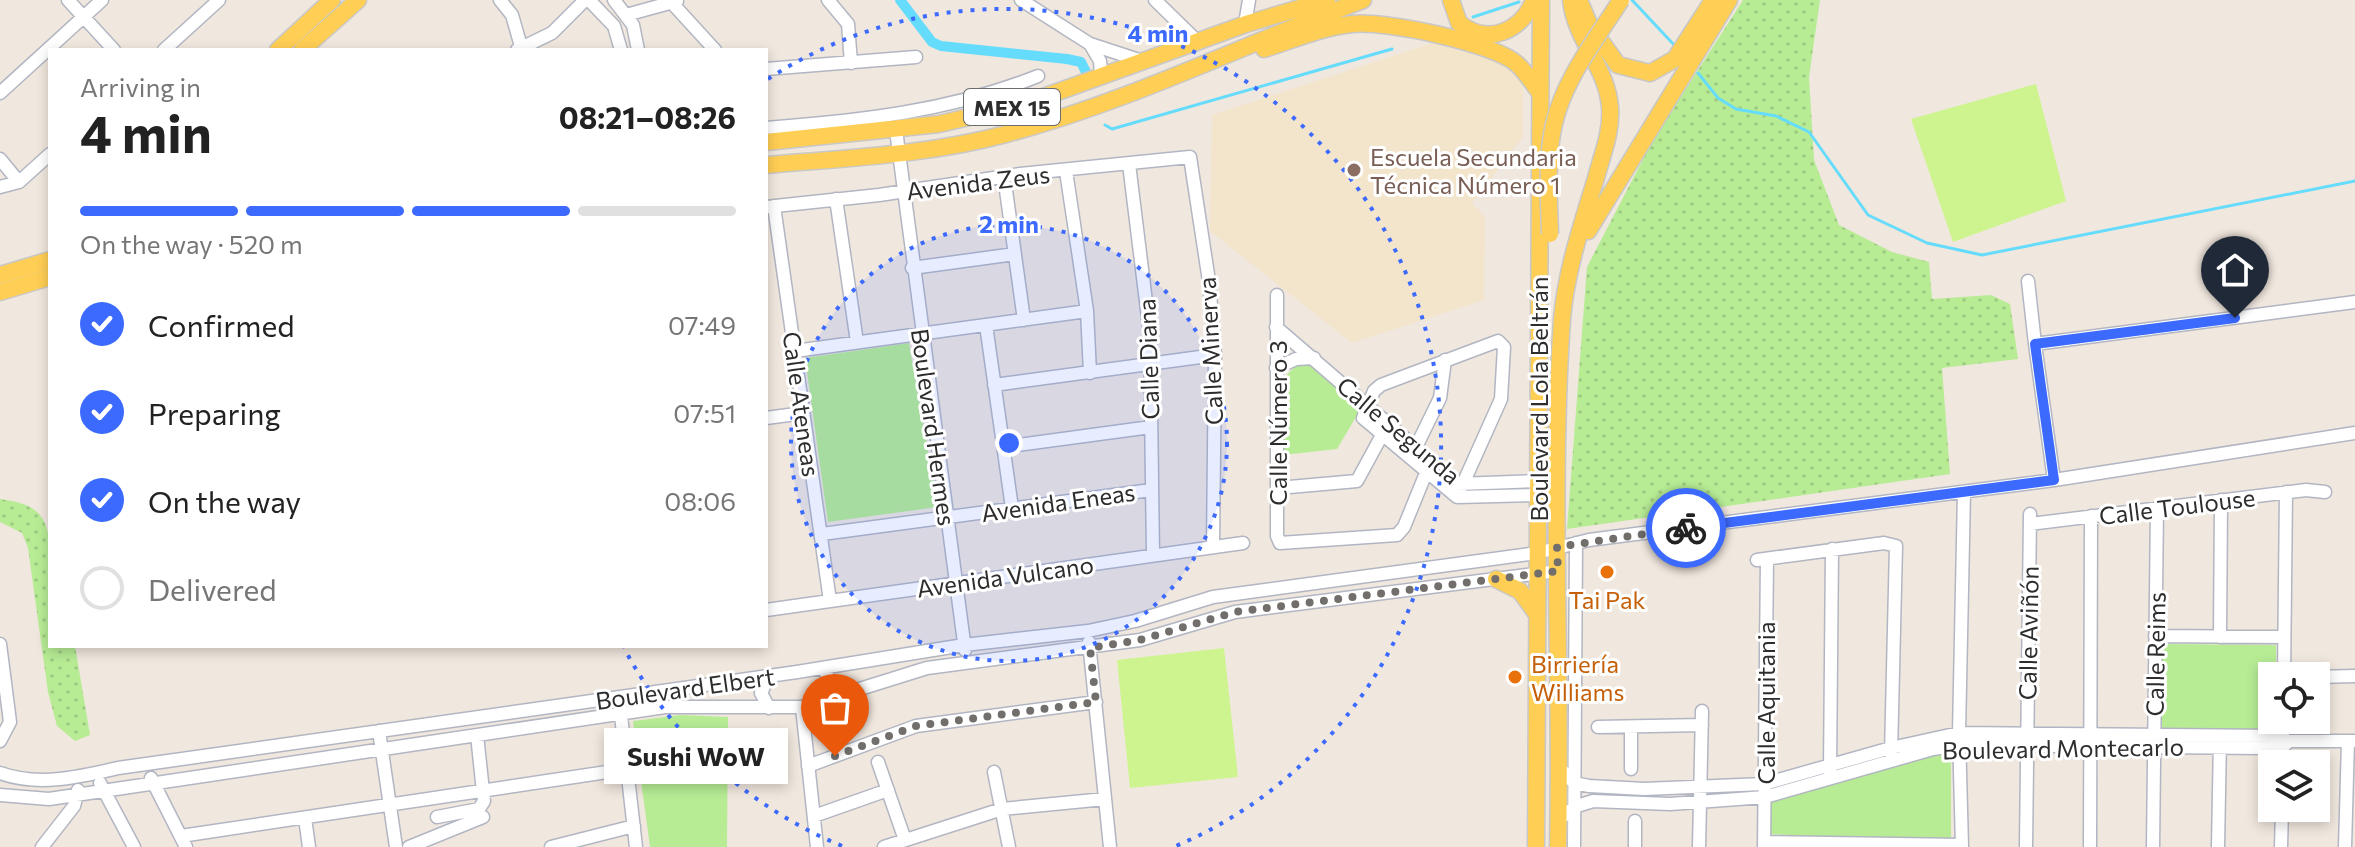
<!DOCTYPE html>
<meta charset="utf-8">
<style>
body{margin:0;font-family:Commissioner,sans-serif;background:#f6f6f6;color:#222;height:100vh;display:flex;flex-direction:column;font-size:30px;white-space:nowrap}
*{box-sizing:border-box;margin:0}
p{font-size:26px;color:#767676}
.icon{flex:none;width:44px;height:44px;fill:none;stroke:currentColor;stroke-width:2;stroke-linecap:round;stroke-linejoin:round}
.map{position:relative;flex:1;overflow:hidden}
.sheet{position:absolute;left:48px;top:48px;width:720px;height:600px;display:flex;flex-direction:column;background:#fff;border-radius:0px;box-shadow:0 4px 12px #0003}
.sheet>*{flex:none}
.controls{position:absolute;left:2258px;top:662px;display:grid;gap:16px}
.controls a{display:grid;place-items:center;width:72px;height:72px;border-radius:0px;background:#fff;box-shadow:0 4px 12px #0003;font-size:40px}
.pin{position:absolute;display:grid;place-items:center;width:68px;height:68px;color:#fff;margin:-82px -34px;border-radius:50% 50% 50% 0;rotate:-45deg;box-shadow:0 0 8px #0007}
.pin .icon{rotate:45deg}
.courier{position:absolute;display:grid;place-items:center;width:80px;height:80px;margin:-40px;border:6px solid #3c6aff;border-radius:50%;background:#fff;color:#222;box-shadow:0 2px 10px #0007}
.bubble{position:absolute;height:56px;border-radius:0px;background:#fff;box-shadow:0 4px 12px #0003;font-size:26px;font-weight:700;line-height:56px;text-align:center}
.overview em{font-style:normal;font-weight:700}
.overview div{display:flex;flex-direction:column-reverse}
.overview{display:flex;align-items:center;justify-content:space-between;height:136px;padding:0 32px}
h1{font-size:52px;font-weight:700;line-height:60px}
.bar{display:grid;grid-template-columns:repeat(4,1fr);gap:12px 8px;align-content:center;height:96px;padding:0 32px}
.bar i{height:10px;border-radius:6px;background:#e0e0e0}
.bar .on{background:#3c6aff}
.bar p{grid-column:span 4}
ol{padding:0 32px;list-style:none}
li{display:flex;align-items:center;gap:24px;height:88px}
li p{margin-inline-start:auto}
li .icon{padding:8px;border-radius:50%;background:#3c6aff;color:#fff;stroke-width:4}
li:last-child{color:#767676}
li i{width:44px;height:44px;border:4px solid #e0e0e0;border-radius:50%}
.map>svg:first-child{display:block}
</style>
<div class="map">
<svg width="2355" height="847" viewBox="0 0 2355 847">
<defs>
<pattern id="grass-dots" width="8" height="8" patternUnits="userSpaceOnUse" patternTransform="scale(2)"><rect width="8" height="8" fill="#b7ec95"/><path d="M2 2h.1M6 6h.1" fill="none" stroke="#9ecb81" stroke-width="1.8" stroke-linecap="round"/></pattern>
</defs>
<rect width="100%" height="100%" fill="#f0e7de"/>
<path fill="#f3e4cc" d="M1433,43L1495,60L1521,78L1523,88V137L1472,203L1485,217L1484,300L1352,343L1210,231L1212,115Z"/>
<path fill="url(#grass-dots)" d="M1743,0H1820L1809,77L1814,160L1839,225L1892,252L1929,262L1932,299L1991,295L2010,304L2018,359L1942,368L1950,474L1567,529L1587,267L1653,140Z
M0,499C14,501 31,504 40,515C59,538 50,615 50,646H75L90,735L75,741L57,726L48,692L28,548L22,533L0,522Z"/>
<path fill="#b7ec95" d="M909,343L938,507L828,522L805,358Z
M1313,365L1363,405L1337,449L1283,455V378L1296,366Z
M2162,644L2276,645V676H2272L2274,730L2162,729Z
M680,715L728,717L727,847H650L633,721Z
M1939,754L1951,755V842L1768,834L1770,799Z"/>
<path fill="#cef490" d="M2036,84L2066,201L1953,242L1911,119Z
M1224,648L1238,777L1130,788L1117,660Z
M737,754L778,756L776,776L736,774Z"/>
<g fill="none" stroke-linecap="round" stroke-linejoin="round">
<path stroke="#66dcfc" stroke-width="3" d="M1632,0L1676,47
M1473,17L1519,2
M1698,73L1718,98L1736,109L1776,116L1809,132L1868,215L1927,243L1982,255L2355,181
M1105,125L1112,129L1392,49"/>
<path stroke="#66dcfc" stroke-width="10" d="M900,0L932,42L941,46L1067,59L1081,62L1089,78"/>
<g stroke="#b2b6c2" stroke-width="15">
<path id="minor" d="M68,0L114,50
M500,0L512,15L522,50
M589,0L614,26L621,50
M614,0L633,25L638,50
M828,0L848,24L851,63
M1021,0L1090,44L1145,62
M1155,0L1199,43
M672,3L715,50
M626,15L677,1
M1246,18L1249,0
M1090,44L1100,61L1101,75
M164,50L219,0
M517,50L552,33L585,0
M766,69L916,57
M0,93L102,0
M766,128C859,121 951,111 1038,76
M896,130L965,650
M0,159L19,182
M1129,164L1150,334L1153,555
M1066,171L1087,311L1090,373
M1004,176L1024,320
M0,187L19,182L50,154
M836,199L857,342
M774,206L830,601
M766,207L879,195L1020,174L1190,157L1209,281L1215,355L1213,547
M912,268L1015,254
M2028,281L2035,344L2355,302
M1277,295V536L1280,543L1397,535L1404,527L1426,473
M986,325L1012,508
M1276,327L1458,484L1538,481
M2035,344L2054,480
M795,351L1087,311
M1276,368L1296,359L1314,358
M994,385L1215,355
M766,418L803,413
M1003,447L1151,427
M1415,449L1440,398L1445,360
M1462,486L1501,399L1504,347L1498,341L1381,385L1374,391L1363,418L1457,497L1538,495
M1278,488L1357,481L1382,435
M2030,524L2306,490L2325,492
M822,534L1151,490
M1757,560L1884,543L1896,546L1891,754
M766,610L1243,543
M2155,636L2284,637
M2220,637L2221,500
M1089,642L1110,847
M0,644L10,722L0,741
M823,668L831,682L827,700
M769,676L761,693L769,708
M2284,676L2286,492
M2316,677L2355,676
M620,707L636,847
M802,707L817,847
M1598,727L1702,725
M379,731L396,847
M878,762L905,840
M2283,764V720
M808,766L916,726L1096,702
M1559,767L1574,783L1589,786L1644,789L1764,784L1891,748L1959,733L2275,736L2289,741H2355
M1631,769V727
M994,772L1009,847
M1830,772L1832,549
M0,773C39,787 79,777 118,768L797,672L964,645L1088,631L1135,621L1213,597L1537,553L1589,540L2054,480L2355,433
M151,778L186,847
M100,783L134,847
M0,795L49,799L665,707H802L927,668L1140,640L1235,612L1558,571
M814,816L888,790
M437,817L479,809L484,801L477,735
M305,818L309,847
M1559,820L1574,807L1593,801L1670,804L1765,797L1933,749L1960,745L2262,748L2283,747L2289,741
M181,836L627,769
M1764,842L1962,845
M42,847L74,806L78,790
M409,847L483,817
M551,847L634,826
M884,847L1002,809L1105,799
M1574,847L1576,543
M1635,847V821
M1699,847L1702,711
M1764,847L1767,559
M1962,847L1959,733L1964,492
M2026,847L2030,514
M2090,847L2091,516
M2153,847L2157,508
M2218,847L2220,738
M2281,847L2282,808
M2345,847L2348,741"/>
</g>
<g stroke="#c8c8c8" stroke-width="19">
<path id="major" d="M1451,0L1459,23C1487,46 1521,32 1534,0
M1579,0L1590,26L1618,65L1650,73L1675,59L1713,0
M1264,49C1293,40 1322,27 1352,24C1385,20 1493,43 1517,64C1526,72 1533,84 1540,93
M278,50L332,0
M302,50L358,0
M766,142L939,124L1024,104L1246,24L1327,0
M766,165C846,158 928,155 1006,134C1128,102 1245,44 1363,0
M1588,231L1729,0
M0,275L50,260
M0,292L50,277
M1496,579L1520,591L1536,613
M1536,847L1541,0
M1558,847C1562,671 1550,495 1562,319C1566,271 1582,224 1596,178C1602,155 1612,132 1610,107C1607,67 1575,40 1571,0"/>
</g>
<use href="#minor" stroke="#fff" stroke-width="12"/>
<use href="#major" stroke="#ffce54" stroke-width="16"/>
<g stroke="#c8c8c8" stroke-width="19" stroke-linecap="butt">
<path id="major-bridge" d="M1550,234C1549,198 1546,159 1554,124C1564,79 1597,38 1621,0"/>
</g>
<use href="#major-bridge" stroke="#ffce54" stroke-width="16"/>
</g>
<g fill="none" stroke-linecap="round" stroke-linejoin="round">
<path stroke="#716e6b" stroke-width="8" stroke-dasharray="0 14.4" d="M835,756L916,726L1096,702L1090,648L1140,640L1235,612L1558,571L1557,547L1686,528"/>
<path stroke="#3c6aff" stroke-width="10" d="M1686,528L2054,480L2035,344L2235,318"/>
</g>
<circle cx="1009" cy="443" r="218" fill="#3c6aff" fill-opacity=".12"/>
<g fill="none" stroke="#3c6aff" stroke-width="4" stroke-dasharray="4 8">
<circle cx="1009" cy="443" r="218"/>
<path d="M842 846A436 436 0 0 1 624 648M768 79A436 436 0 1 1 1176 846"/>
</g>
<circle fill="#8d6e63" stroke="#fff" stroke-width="3" cx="1354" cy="170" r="8"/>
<g fill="#e8710a" stroke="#fff" stroke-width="3">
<circle cx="1607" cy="572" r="8"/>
<circle cx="1515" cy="677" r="8"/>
</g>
<g text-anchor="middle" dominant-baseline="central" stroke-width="6" stroke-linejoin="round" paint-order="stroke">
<rect fill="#fff" stroke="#6c6c6c" stroke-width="2" x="964" y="89" width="96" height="36" rx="6"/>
<g font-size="22" font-weight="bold" fill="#2d2d2d">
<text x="1012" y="107">MEX 15</text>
</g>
<g font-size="24" fill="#785e54" stroke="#fff" text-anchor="start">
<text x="1370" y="156">Escuela Secundaria<tspan x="1370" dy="28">Técnica Número 1</tspan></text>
</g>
<g font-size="24" fill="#2d2d2d" stroke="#fff">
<text transform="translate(978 182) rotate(-7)">Avenida Zeus</text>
<text transform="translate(1210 351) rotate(-93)">Calle Minerva</text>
<text transform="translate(1148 359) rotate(-92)">Calle Diana</text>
<text transform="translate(1538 399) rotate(-90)">Boulevard Lola Beltrán</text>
<text transform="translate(802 404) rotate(82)">Calle Ateneas</text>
<text transform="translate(1277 423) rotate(-90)">Calle Número 3</text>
<text transform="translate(934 427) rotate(82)">Boulevard Hermes</text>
<text transform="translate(1399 430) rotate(40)">Calle Segunda</text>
<text transform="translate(1058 502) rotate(-8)">Avenida Eneas</text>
<text transform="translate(2177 506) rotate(-7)">Calle Toulouse</text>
<text transform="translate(1005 576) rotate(-8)">Avenida Vulcano</text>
<text transform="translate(2028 633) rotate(-89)">Calle Aviñón</text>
<text transform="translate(2155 654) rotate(-89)">Calle Reims</text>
<text transform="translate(685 688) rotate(-8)">Boulevard Elbert</text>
<text transform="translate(1765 703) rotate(-90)">Calle Aquitania</text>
<text transform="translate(2063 748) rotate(-1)">Boulevard Montecarlo</text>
</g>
<g font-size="24" fill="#c56008" stroke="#fff">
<text x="1607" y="599">Tai Pak</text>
<text x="1531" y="663" text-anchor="start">Birriería<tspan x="1531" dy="28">Williams</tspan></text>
</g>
</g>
<circle cx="1009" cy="443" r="12" fill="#3c6aff" stroke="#fff" stroke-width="4"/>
<g font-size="24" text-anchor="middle" font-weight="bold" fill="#3c6aff" stroke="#fff" stroke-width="6" stroke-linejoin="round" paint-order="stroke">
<text x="1158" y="42">4 min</text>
<text x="1009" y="233">2 min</text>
</g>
</svg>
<div class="controls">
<a><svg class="icon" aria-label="locate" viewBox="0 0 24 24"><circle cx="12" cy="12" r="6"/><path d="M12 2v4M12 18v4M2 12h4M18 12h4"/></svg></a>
<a><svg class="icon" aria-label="layers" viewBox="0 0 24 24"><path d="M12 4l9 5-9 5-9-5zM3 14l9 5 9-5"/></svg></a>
</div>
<div class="pin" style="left:835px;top:756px;background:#ea580c"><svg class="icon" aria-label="bag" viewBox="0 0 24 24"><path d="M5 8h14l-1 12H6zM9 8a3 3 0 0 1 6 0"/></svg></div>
<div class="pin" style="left:2235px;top:318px;background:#1f2937"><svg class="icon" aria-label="home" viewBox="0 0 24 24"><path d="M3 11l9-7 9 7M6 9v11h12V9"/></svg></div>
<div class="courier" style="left:1686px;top:528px"><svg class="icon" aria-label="bike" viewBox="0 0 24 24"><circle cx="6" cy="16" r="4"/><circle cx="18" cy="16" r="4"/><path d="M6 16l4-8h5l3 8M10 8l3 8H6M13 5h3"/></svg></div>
<div class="bubble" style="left:604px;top:728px;width:184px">Sushi WoW</div>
<section class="sheet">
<div class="overview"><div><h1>4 min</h1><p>Arriving in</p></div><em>08:21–08:26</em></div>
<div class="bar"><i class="on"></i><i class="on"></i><i class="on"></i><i></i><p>On the way · 520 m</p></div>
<ol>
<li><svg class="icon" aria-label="check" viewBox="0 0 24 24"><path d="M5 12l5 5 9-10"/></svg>Confirmed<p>07:49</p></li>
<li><svg class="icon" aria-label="check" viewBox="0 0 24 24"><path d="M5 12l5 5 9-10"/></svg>Preparing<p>07:51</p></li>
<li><svg class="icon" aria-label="check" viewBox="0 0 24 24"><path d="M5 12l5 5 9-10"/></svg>On the way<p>08:06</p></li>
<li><i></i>Delivered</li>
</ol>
</section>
</div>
